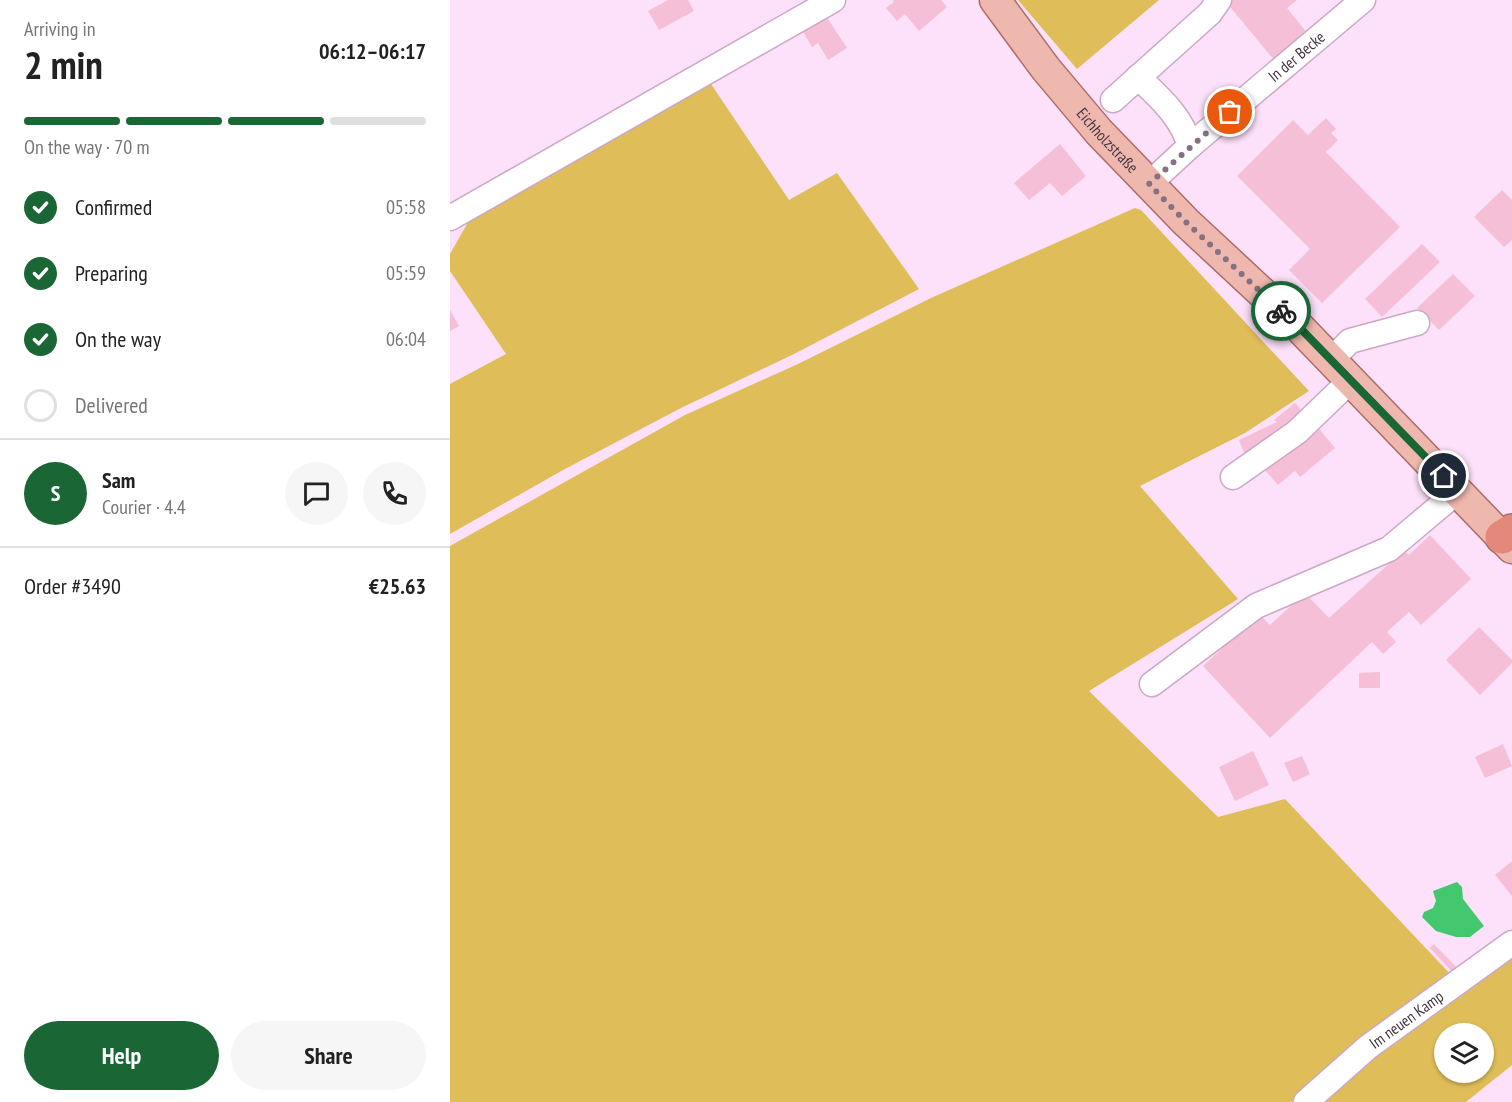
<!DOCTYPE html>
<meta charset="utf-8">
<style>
body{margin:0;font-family:"PT Sans Narrow",sans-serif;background:#f6f6f6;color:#222;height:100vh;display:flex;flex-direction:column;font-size:22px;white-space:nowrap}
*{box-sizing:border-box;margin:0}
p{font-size:20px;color:#767676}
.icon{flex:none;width:33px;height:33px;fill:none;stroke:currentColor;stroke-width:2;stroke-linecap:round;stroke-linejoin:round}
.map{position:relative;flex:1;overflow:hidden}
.side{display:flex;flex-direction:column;background:#fff;width:450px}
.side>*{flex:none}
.controls{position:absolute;left:984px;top:1023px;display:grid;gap:12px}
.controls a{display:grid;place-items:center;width:60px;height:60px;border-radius:50%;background:#fff;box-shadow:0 2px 4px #0004;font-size:30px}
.pin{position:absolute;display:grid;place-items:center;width:51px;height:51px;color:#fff;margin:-26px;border:3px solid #fff;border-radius:50%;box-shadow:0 2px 6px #0007}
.courier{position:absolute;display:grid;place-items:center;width:60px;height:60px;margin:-30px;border:4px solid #1a6635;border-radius:50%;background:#fff;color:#222;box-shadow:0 2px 8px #0007}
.overview em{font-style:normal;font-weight:700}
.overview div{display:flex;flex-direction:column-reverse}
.overview{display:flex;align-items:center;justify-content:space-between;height:102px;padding:0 24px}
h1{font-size:39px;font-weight:700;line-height:45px}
.bar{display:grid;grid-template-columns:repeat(4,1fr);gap:9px 6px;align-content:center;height:72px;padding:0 24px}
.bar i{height:8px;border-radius:4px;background:#e0e0e0}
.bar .selected{background:#1a6635}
.bar p{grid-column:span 4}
.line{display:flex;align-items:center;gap:15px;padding:0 24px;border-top:2px solid #e0e0e0}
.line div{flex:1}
.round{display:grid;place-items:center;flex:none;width:63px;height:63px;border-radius:32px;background:#f6f6f6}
ol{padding:0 24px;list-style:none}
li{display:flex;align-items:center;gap:18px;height:66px}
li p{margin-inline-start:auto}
li .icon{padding:6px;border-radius:50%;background:#1a6635;color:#fff;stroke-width:4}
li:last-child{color:#767676}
li i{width:33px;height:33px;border:3px solid #e0e0e0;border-radius:50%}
.action{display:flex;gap:12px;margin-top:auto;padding:12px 24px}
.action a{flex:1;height:69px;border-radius:36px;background:#1a6635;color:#fff;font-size:24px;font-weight:700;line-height:69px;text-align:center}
.action a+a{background:#f6f6f6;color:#222}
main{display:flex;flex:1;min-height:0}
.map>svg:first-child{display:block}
</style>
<main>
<section class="side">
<div class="overview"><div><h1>2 min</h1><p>Arriving in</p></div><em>06:12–06:17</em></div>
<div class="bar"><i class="selected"></i><i class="selected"></i><i class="selected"></i><i></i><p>On the way · 70 m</p></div>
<ol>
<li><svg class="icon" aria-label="check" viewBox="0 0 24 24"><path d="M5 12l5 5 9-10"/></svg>Confirmed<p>05:58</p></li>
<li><svg class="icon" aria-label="check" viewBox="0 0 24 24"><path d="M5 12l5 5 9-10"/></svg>Preparing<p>05:59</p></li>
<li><svg class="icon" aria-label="check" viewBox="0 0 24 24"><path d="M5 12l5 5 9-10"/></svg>On the way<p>06:04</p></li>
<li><i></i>Delivered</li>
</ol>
<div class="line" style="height:108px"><b class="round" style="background:#1a6635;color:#fff">S</b><div><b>Sam</b><p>Courier · 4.4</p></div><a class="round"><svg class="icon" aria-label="chat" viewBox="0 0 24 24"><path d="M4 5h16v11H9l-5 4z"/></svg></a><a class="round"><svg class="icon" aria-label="phone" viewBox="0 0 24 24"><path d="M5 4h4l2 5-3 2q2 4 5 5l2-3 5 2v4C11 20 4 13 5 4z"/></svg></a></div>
<div class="line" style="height:78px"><div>Order #3490</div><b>€25.63</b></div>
<div class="action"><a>Help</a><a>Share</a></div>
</section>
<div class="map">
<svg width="1062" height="1102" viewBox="0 0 1062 1102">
<rect width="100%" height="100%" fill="#fde0f9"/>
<path fill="#dfbd58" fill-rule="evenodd" d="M568,0H709L627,69Z
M257,78L339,200L387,173L469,289L342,355L231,408L113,470L0,534V384L56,354L0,271V254L21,217Z
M685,208L691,210L859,391L795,433L690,486L788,599L639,691L768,817L835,799L1003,977L907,1042L841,1102H0V546L235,415L348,364L481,298Z
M1062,956V1065L1016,1102H871L932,1048ZM994,1034H1034V1072H994Z"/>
<path fill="#43c76f" d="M1007,882L1012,887L1013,899L1034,926L1020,937H1006L986,931L972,917L974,912L983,908L986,901L983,891Z"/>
<path fill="#f5bfd7" d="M218,0H238L244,11L209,30L198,11Z
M443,0H491L497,7L469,31L455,14L447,21L436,8L444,2Z
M779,0H847L837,8L858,34L825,61L776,2Z
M376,16L397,48L378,60L368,43L362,47L352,30Z
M876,118L886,129L881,133L888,140L876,152L950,227L872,303L839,270L860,249L787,176L843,120L858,135Z
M610,144L636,176L612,196L600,183L579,200L564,183Z
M1052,190L1062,200V240L1054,247L1024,217Z
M972,244L990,262L932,317L915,299Z
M1003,274L1025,296L989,330L967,308Z
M0,310L9,326L0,331Z
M845,403L855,415L833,432L804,447L805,450L795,455L789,440L827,422L824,420Z
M866,425L885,448L850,477L845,471L828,485L814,469Z
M980,535L1021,579L971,625L959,612L937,632L946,642L933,654L922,642L820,738L753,666L809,614L820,625L855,593L879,618L954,550L959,555Z
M1029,627L1062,660V663L1030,695L996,660Z
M930,672V688H909V673Z
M1053,744L1062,766L1035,778L1025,757Z
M803,751L819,785L785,801L769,767Z
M852,756L860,774L843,782L834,763Z
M1062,861V896L1045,875Z
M984,944L1009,970L1004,974L980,948Z"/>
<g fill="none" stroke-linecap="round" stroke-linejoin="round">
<g stroke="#cba8c6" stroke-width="27">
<g id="minor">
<path d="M688,77C710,98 731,116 740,146"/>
<path d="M663,100L760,13L769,0"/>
<path id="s1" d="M699,184L740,146L913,0"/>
<path d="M0,218L383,0"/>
<path d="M881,360L900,341L967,323"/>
<path d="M783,477L847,432L901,380"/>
<path d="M702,684L806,606L939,549L1008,491"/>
<path id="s2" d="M856,1102L918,1047L1062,943"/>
</g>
</g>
<g stroke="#ac6c65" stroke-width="33">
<g id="major">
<path id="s3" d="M545,0L596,69L649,132L736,222L850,328L1062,548"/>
</g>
</g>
<g stroke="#ac6c65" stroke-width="36">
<path id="highway" d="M1052,537L1062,531"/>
</g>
<use href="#minor" stroke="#fff" stroke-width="24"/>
<use href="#major" stroke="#efb8af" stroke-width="30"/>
<use href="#highway" stroke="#e48979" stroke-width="33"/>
</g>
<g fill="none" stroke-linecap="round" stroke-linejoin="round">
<path stroke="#847181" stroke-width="6" stroke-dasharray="0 10.8" d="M780,112L699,184L736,222L831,311"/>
<path stroke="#1a6635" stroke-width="8" d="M831,311L850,328L994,476"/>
</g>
<g text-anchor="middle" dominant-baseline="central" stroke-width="6" stroke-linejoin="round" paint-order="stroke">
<g font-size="16" fill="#433541" stroke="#fff">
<text stroke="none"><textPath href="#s1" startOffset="195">In der Becke</textPath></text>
<text stroke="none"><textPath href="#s3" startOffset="180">Eichholzstraße</textPath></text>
<text stroke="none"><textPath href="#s2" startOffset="130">Im neuen Kamp</textPath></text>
</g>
</g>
</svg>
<div class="controls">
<a><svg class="icon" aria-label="layers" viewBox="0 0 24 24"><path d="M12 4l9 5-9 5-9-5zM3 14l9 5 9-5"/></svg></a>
</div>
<div class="pin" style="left:780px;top:112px;background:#ea580c"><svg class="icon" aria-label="bag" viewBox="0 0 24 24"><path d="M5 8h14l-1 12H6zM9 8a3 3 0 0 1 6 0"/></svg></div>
<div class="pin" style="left:994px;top:476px;background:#1f2937"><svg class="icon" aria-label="home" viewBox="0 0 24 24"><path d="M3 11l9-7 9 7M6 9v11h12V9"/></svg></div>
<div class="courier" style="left:831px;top:311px"><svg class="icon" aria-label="bike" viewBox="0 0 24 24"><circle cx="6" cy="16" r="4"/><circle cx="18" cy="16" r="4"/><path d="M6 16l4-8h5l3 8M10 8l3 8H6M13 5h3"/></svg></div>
</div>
</main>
